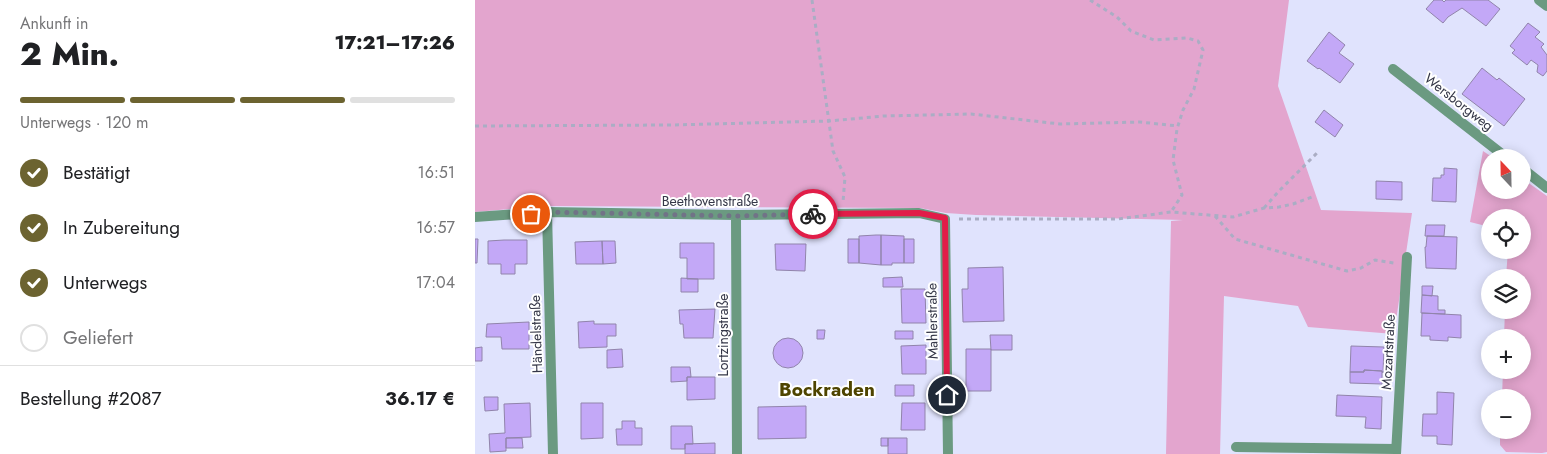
<!DOCTYPE html>
<html lang="de">
<meta charset="utf-8">
<style>
body{margin:0;font-family:Jost,sans-serif;background:#f6f6f6;color:#202124;height:100vh;display:flex;flex-direction:column;font-size:19px;white-space:nowrap}
*{box-sizing:border-box;margin:0}
p{font-size:16px;color:#757577}
.icon{flex:none;width:28px;height:28px;fill:none;stroke:currentColor;stroke-width:2;stroke-linecap:round;stroke-linejoin:round}
.map{position:relative;flex:1;overflow:hidden}
.sheet{display:flex;flex-direction:column;background:#fff;width:475px}
.sheet>*{flex:none}
.needle{width:32px;rotate:338deg}
.buttons{position:absolute;left:1006px;top:149px;display:grid;gap:10px}
.buttons a{display:grid;place-items:center;width:50px;height:50px;border-radius:50%;background:#fff;box-shadow:0 2px 12px #0003;font-size:25px}
.pin{position:absolute;display:grid;place-items:center;width:42px;height:42px;color:#fff;margin:-21px;border:2px solid #fff;border-radius:50%;box-shadow:0 1px 5px #0007}
.courier{position:absolute;display:grid;place-items:center;width:50px;height:50px;margin:-25px;border:4px solid #e11d48;border-radius:50%;background:#fff;color:#222;box-shadow:0 1px 6px #0007}
.overview em{font-style:normal;font-weight:800}
.overview div{display:flex;flex-direction:column-reverse}
.overview{display:flex;align-items:center;justify-content:space-between;height:85px;padding:0 20px}
h1{font-size:32px;font-weight:800;line-height:38px}
.bar{display:grid;grid-template-columns:repeat(4,1fr);gap:8px 5px;align-content:center;height:60px;padding:0 20px}
.bar i{height:6px;border-radius:4px;background:#e0e0e0}
.bar .selected{background:#6c6330}
.bar p{grid-column:span 4}
.line{display:flex;align-items:center;gap:12px;padding:0 20px;border-top:1px solid #e0e0e0}
.line div{flex:1}
ol{padding:0 20px;list-style:none}
li{display:flex;align-items:center;gap:15px;height:55px}
li p{margin-inline-start:auto}
li .icon{padding:5px;border-radius:50%;background:#6c6330;color:#fff;stroke-width:4}
li:last-child{color:#757577}
li i{width:28px;height:28px;border:2px solid #e0e0e0;border-radius:50%}
main{display:flex;flex:1;min-height:0}
.map>svg:first-child{display:block}
</style>
<main>
<section class="sheet">
<div class="overview"><div><h1>2 Min.</h1><p>Ankunft in</p></div><em>17:21–17:26</em></div>
<div class="bar"><i class="selected"></i><i class="selected"></i><i class="selected"></i><i></i><p>Unterwegs · 120 m</p></div>
<ol>
<li><svg class="icon" aria-label="check" viewBox="0 0 24 24"><path d="M5 12l5 5 9-10"/></svg>Bestätigt<p>16:51</p></li>
<li><svg class="icon" aria-label="check" viewBox="0 0 24 24"><path d="M5 12l5 5 9-10"/></svg>In Zubereitung<p>16:57</p></li>
<li><svg class="icon" aria-label="check" viewBox="0 0 24 24"><path d="M5 12l5 5 9-10"/></svg>Unterwegs<p>17:04</p></li>
<li><i></i>Geliefert</li>
</ol>
<div class="line" style="height:65px"><div>Bestellung #2087</div><b>36.17 €</b></div>
</section>
<div class="map">
<svg width="1072" height="454" viewBox="0 0 1072 454">
<rect width="100%" height="100%" fill="#e0e3fd"/>
<path fill="#e3a5ce" d="M0,0H814L803,86L846,210L937,213L919,334L833,327L823,306L749,296L745,454H691L696,221L708,220L501,215L471,213L445,208L69,206L0,212Z
M1008,151L1017,157L1015,158V190H1048V179L1072,196V452L1067,453L1031,452L1025,445V430H1048V398L1027,397L1028,370H1048V338L1029,337L1030,310H1048V278L1031,277L1033,250H1048V218H1015V227L995,222Z"/>
<path fill="#c3a8f7" stroke="#9184ab" d="M959,0H967L969,2L971,0H1013L1025,9L1011,26L987,8L973,17L968,23L951,9Z
M1053,23L1065,32L1060,37L1069,44L1066,47L1072,55V71L1068,76L1062,72L1063,65L1056,60L1052,65L1037,53L1040,50L1035,46Z
M854,32L870,45L864,53L879,64L865,83L844,68L843,69L832,61Z
M1007,68L1022,80L1024,78L1050,99L1029,126L987,94Z
M849,110L868,125L860,137L840,122Z
M969,168L982,169L981,202L957,201L958,178H966V175H969Z
M901,181L927,182V200L901,199Z
M951,225H970L969,236H950Z
M401,235H406V265L384,263V236Z
M406,235L429,236V263H417V265H406Z
M952,236L982,237L981,269L951,268L950,247H951Z
M0,239H3L2,263H0Z
M373,239H384V263H373Z
M429,239H439V263H429Z
M29,240H52V264H40V274H26V264H13V241Z
M127,241H140L141,263L128,264Z
M127,241L128,264H101L100,242Z
M205,243H239V279H212V258H205Z
M300,244H331L330,271L301,270Z
M528,267L529,321L488,322L487,289H493V268Z
M427,277L428,287H408V278Z
M206,278L223,279V292H206Z
M947,286H958L957,296L947,295Z
M426,289H450L451,323H427Z
M947,295L963,296V310H970V314L946,313Z
M240,309L238,338H209L208,324H205L204,310Z
M947,313L986,315V338L973,337V341L955,340V336H946Z
M119,321V324H141V336H132V347L104,348L103,322Z
M54,322V349H27L26,337H11L12,324Z
M342,330H350L349,339H342Z
M420,331H438V339H420Z
M515,335H537V350H516Z
M298 353a15 15 0 1 1 30 0a15 15 0 1 1-30 0Z
M451,345V374H427L426,346Z
M876,346L909,347L908,373L907,371L889,370V372H875Z
M7,347V361H0V348Z
M147,349L148,367L132,368V350Z
M491,349H516V391H491Z
M196,367H215L216,377H212V381L196,382Z
M889,370L907,371V384L875,383V372H889Z
M212,377H240V399L212,400Z
M420,385H439V396H420Z
M962,392L979,393L977,445L962,444V436H947L948,414H962Z
M862,395L907,397L906,429L890,428L891,417L861,416Z
M9,397H23V410L10,411Z
M55,403L56,437L31,438V451L15,452L14,434L30,433L29,404Z
M106,403H128V438L106,439Z
M427,403H450V430H426Z
M331,406V438L283,439V407Z
M147,421H160V428H167V445H142L141,429H147Z
M196,426H217L218,444H210V449H196Z
M31,438H47L48,448H31Z
M406,438H413V446H406Z
M413,438H432V454H413Z
M240,443V454H210V444Z"/>
<g fill="none" stroke-linecap="round" stroke-linejoin="round">
<path stroke="#aaadc4" stroke-width="3" stroke-dasharray="4 4" stroke-linecap="butt" d="M337,0L358,151L370,177L368,202
M615,0L642,17L656,31L679,40L712,38L723,41L728,50L719,89L708,110L702,129L698,160L707,195L696,212
M0,126L196,125L354,121L409,116L496,114L585,124L665,122L703,126
M789,208L803,192L842,153
M740,216L760,239L872,271L886,268L900,260L919,263
M484,219H643L696,212L758,217L789,208L804,207L818,204L837,197"/>
<path stroke="#6b9a81" stroke-width="10" d="M1064,0L1072,6
M918,69L1032,158
M1048,169L1072,188
M72,212L78,454
M261,215L262,454
M0,217L72,212L261,215L444,213L470,219L473,454
M761,447L921,449
M921,454L932,257"/>
</g>
<g fill="none" stroke-linecap="round" stroke-linejoin="round">
<path stroke="#717387" stroke-width="5" stroke-dasharray="0 9" d="M56,214L72,212L261,216L338,214"/>
<path stroke="#e11d48" stroke-width="6" d="M338,214L444,213L470,218L472,395"/>
</g>
<g text-anchor="middle" dominant-baseline="central" stroke-width="4" stroke-linejoin="round" paint-order="stroke">
<g font-size="14" fill="#353748" stroke="#fff">
<text transform="translate(984 102) rotate(38)">Wersborgweg</text>
<text x="235" y="201">Beethovenstraße</text>
<text transform="translate(457 321) rotate(-91)">Mahlerstraße</text>
<text transform="translate(61 334) rotate(-92)">Händelstraße</text>
<text transform="translate(248 335) rotate(-90)">Lortzingstraße</text>
<text transform="translate(913 352) rotate(-87)">Mozartstraße</text>
</g>
<g font-size="19" font-weight="bold" fill="#4e4400" stroke="#fff">
<text x="352" y="389">Bockraden</text>
</g>
</g>
</svg>
<div class="buttons">
<a><svg class="needle" viewBox="-14 -14 28 28"><path d="M0-13l5 13h-10z" fill="#e53935"/><path d="M0 13l5-13h-10z" fill="#757577"/></svg></a>
<a><svg class="icon" aria-label="locate" viewBox="0 0 24 24"><circle cx="12" cy="12" r="6"/><path d="M12 2v4M12 18v4M2 12h4M18 12h4"/></svg></a>
<a><svg class="icon" aria-label="layers" viewBox="0 0 24 24"><path d="M12 4l9 5-9 5-9-5zM3 14l9 5 9-5"/></svg></a>
<a>+</a>
<a>−</a>
</div>
<div class="pin" style="left:56px;top:214px;background:#ea580c"><svg class="icon" aria-label="bag" viewBox="0 0 24 24"><path d="M5 8h14l-1 12H6zM9 8a3 3 0 0 1 6 0"/></svg></div>
<div class="pin" style="left:472px;top:395px;background:#1f2937"><svg class="icon" aria-label="home" viewBox="0 0 24 24"><path d="M3 11l9-7 9 7M6 9v11h12V9"/></svg></div>
<div class="courier" style="left:338px;top:214px"><svg class="icon" aria-label="bike" viewBox="0 0 24 24"><circle cx="6" cy="16" r="4"/><circle cx="18" cy="16" r="4"/><path d="M6 16l4-8h5l3 8M10 8l3 8H6M13 5h3"/></svg></div>
</div>
</main>
